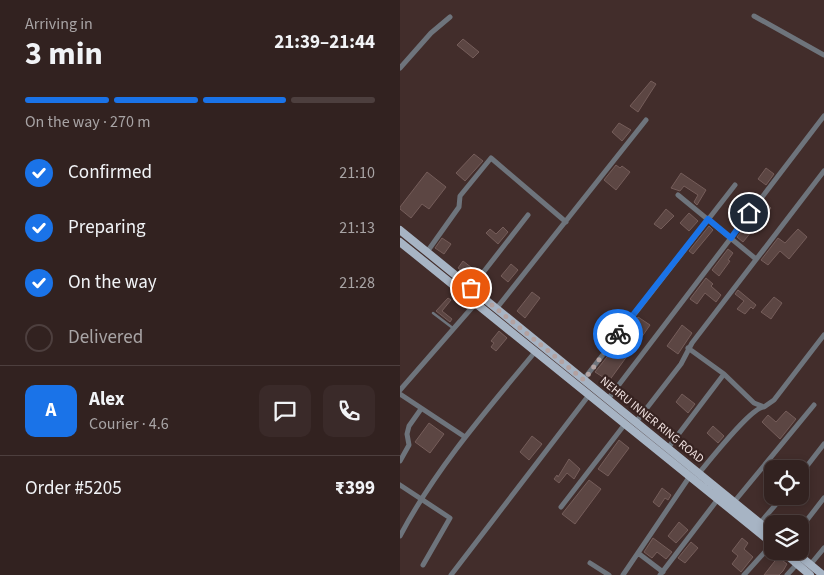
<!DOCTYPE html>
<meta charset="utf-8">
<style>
body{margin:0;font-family:"Source Sans 3",sans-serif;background:#3a2a29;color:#f1f3f6;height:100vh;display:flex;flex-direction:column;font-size:19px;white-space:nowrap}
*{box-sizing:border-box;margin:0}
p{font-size:16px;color:#a8a4a5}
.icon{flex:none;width:28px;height:28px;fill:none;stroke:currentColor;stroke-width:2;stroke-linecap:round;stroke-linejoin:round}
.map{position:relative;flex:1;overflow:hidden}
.drawer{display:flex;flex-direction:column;background:#322220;width:400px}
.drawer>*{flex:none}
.fabs{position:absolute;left:364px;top:460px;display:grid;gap:10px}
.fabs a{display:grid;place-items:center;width:45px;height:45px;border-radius:10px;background:#322220;box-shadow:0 2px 8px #0003,0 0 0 1px #4d3f3e;font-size:25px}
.pin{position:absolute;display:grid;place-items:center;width:42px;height:42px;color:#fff;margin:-21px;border:2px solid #fff;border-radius:50%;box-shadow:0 1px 5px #0007}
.courier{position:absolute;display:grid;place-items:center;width:50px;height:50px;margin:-25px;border:4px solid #1a73e8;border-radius:50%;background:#fff;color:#222;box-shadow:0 1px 6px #0007}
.overview em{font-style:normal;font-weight:700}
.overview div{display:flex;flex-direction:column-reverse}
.overview{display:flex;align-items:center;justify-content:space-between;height:85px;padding:0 25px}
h1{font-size:32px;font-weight:700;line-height:38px}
.bar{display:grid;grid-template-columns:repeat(4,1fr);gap:8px 5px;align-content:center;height:60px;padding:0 25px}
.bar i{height:6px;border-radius:4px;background:#4d3f3e}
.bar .selected{background:#1a73e8}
.bar p{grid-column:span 4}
.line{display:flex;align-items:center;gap:12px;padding:0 25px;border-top:1px solid #4d3f3e}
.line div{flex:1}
.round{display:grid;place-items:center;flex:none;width:52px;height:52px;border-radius:10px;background:#3a2a29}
ol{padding:0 25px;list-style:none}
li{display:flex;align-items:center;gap:15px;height:55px}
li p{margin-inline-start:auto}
li .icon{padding:5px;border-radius:50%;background:#1a73e8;color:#fff;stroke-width:4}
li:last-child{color:#a8a4a5}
li i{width:28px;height:28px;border:2px solid #4d3f3e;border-radius:50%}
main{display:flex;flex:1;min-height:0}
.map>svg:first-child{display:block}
</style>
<main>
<section class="drawer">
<div class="overview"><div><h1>3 min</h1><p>Arriving in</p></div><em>21:39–21:44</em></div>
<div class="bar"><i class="selected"></i><i class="selected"></i><i class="selected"></i><i></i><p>On the way · 270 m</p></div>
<ol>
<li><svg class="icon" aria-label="check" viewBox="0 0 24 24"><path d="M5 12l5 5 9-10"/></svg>Confirmed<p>21:10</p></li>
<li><svg class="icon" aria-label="check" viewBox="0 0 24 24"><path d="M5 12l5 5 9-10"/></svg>Preparing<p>21:13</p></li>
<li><svg class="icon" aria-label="check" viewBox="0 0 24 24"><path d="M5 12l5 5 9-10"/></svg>On the way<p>21:28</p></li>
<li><i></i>Delivered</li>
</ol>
<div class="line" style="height:90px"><b class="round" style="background:#1a73e8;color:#fff">A</b><div><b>Alex</b><p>Courier · 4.6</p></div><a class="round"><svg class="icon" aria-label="chat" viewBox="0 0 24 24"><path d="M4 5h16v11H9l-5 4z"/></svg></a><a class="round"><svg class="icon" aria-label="phone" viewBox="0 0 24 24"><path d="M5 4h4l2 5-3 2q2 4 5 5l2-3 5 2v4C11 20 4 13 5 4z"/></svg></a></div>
<div class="line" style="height:65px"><div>Order #5205</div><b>₹399</b></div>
</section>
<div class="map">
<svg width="424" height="575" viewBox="0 0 424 575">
<rect width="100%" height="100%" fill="#422d2b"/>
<path fill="#5c4643" stroke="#755d5a" d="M63,39L79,52L73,58L57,45Z
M251,81L256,84L238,112L230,106Z
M219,123L231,130L222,141L212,132Z
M74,154L83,161L65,181L56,173Z
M216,165L220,168L222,166L230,172L216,190L204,180Z
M366,168L374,174L366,185L358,179Z
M27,172L46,187L29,209L22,204L11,218L0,209V207Z
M281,173L306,190L297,205L294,202L298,195L284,186L280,191L271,188Z
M364,202L371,208L343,242L337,237Z
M266,209L274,216L261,229L254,224Z
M289,213L298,221L289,231L280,223Z
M309,226L313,230L293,254L289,251Z
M103,227L108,232L98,244L86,233L90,229L96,234Z
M398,229L407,237L389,259L380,251L368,265L361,260L378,238L385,243Z
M42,238L51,244L44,254L35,248Z
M328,249L333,253L328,260L330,261L319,276L312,270Z
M63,261L76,271L71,278L58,268Z
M111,264L118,270L108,282L101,276Z
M306,278L313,284L311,286L321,295L316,302L305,293L297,304L290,299Z
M338,290L356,305L353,309L351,307L345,314L337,309L344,301L335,294Z
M132,292L140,298L125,318L117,311Z
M374,297L382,303L371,319L361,312Z
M48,298L51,300L42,311L52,319L50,322L36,311Z
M238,317L250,325L237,344L224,335Z
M282,325L292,333L278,354L267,346Z
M99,331L107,338L96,351L91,347L94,343L91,341Z
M218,343L230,352L209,381L195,372Z
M282,394L295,404L288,413L276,402Z
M386,411L396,419L380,439L362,422L368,415L376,422Z
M29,423L44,434L30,453L15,442Z
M313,426L324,436L318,443L307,433Z
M132,436L142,444L129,460L120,452Z
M219,440L229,448L208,476L198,469Z
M169,459L180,469L174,479L167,473L159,483L154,479L157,475L158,477Z
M189,480L201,489L175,524L162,514Z
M262,488L271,495L268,500L265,498L259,507L253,502Z
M279,522L288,530L276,543L268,536Z
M253,538L272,552L266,559L257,552L252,558L244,552Z
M342,538L348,543L344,549L353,557L341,572L332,564L338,556L332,551Z
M291,542L298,548L285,563L278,558Z
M378,557L387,564L383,571L379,575H364Z"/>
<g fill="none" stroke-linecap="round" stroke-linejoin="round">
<path stroke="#6e747c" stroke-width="2.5" d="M33,313L54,329"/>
<path stroke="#6e747c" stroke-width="5" d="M354,16L424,55
M0,68L31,33L50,17
M278,195L356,259
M27,252L59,207L60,196L91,158L166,222
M71,288L128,215
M96,309L246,120
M288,348L324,374L354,403L364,407L374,400L424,335
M184,379L335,185
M0,390L76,303
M0,394L65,437
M208,399L424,116
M236,422L281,364L292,343L424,171
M268,448L324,374
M0,461L9,445L7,434L9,426L21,409
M299,473C310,460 350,409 363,407
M400,475L424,444
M0,485L50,518L23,565
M334,502L414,405
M161,507L225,424
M360,523L383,496
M400,529L424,498
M0,536C36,468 86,411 135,352
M238,553L263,572
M190,563L209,575
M410,565L424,548
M51,575L189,395
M223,575L290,476
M260,575L318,499
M344,575L372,544
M387,575L397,564"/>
<path stroke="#a7b4c4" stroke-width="8" d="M0,230L372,533
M0,242L372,543
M382,551L410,575
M394,551L423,575"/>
</g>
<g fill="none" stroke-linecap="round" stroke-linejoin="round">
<path stroke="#b3a2a1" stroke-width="5" stroke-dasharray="0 9" d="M71,288L184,380L218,334"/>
<path stroke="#1a73e8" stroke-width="6" d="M218,334L308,219L331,238L349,213"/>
</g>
<g text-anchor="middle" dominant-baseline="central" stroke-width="4.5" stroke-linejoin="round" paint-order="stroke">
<g font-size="12" fill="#f0e1e0" stroke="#372321">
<text transform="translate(252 420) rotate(39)">NEHRU INNER RING ROAD</text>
</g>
</g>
</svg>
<div class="fabs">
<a><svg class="icon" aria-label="locate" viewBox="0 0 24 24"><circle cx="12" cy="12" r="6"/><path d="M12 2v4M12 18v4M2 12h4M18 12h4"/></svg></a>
<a><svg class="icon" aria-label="layers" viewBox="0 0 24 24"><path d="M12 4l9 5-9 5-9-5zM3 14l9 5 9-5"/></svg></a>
</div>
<div class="pin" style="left:71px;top:288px;background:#ea580c"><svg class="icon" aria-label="bag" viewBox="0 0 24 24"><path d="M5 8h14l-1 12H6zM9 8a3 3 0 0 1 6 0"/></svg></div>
<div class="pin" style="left:349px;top:213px;background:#1f2937"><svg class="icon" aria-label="home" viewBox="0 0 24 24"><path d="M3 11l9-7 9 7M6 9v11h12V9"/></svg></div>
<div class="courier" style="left:218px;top:334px"><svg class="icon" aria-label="bike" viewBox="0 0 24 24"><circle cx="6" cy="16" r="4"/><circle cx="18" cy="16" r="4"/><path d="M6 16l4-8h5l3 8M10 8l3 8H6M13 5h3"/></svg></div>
</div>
</main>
